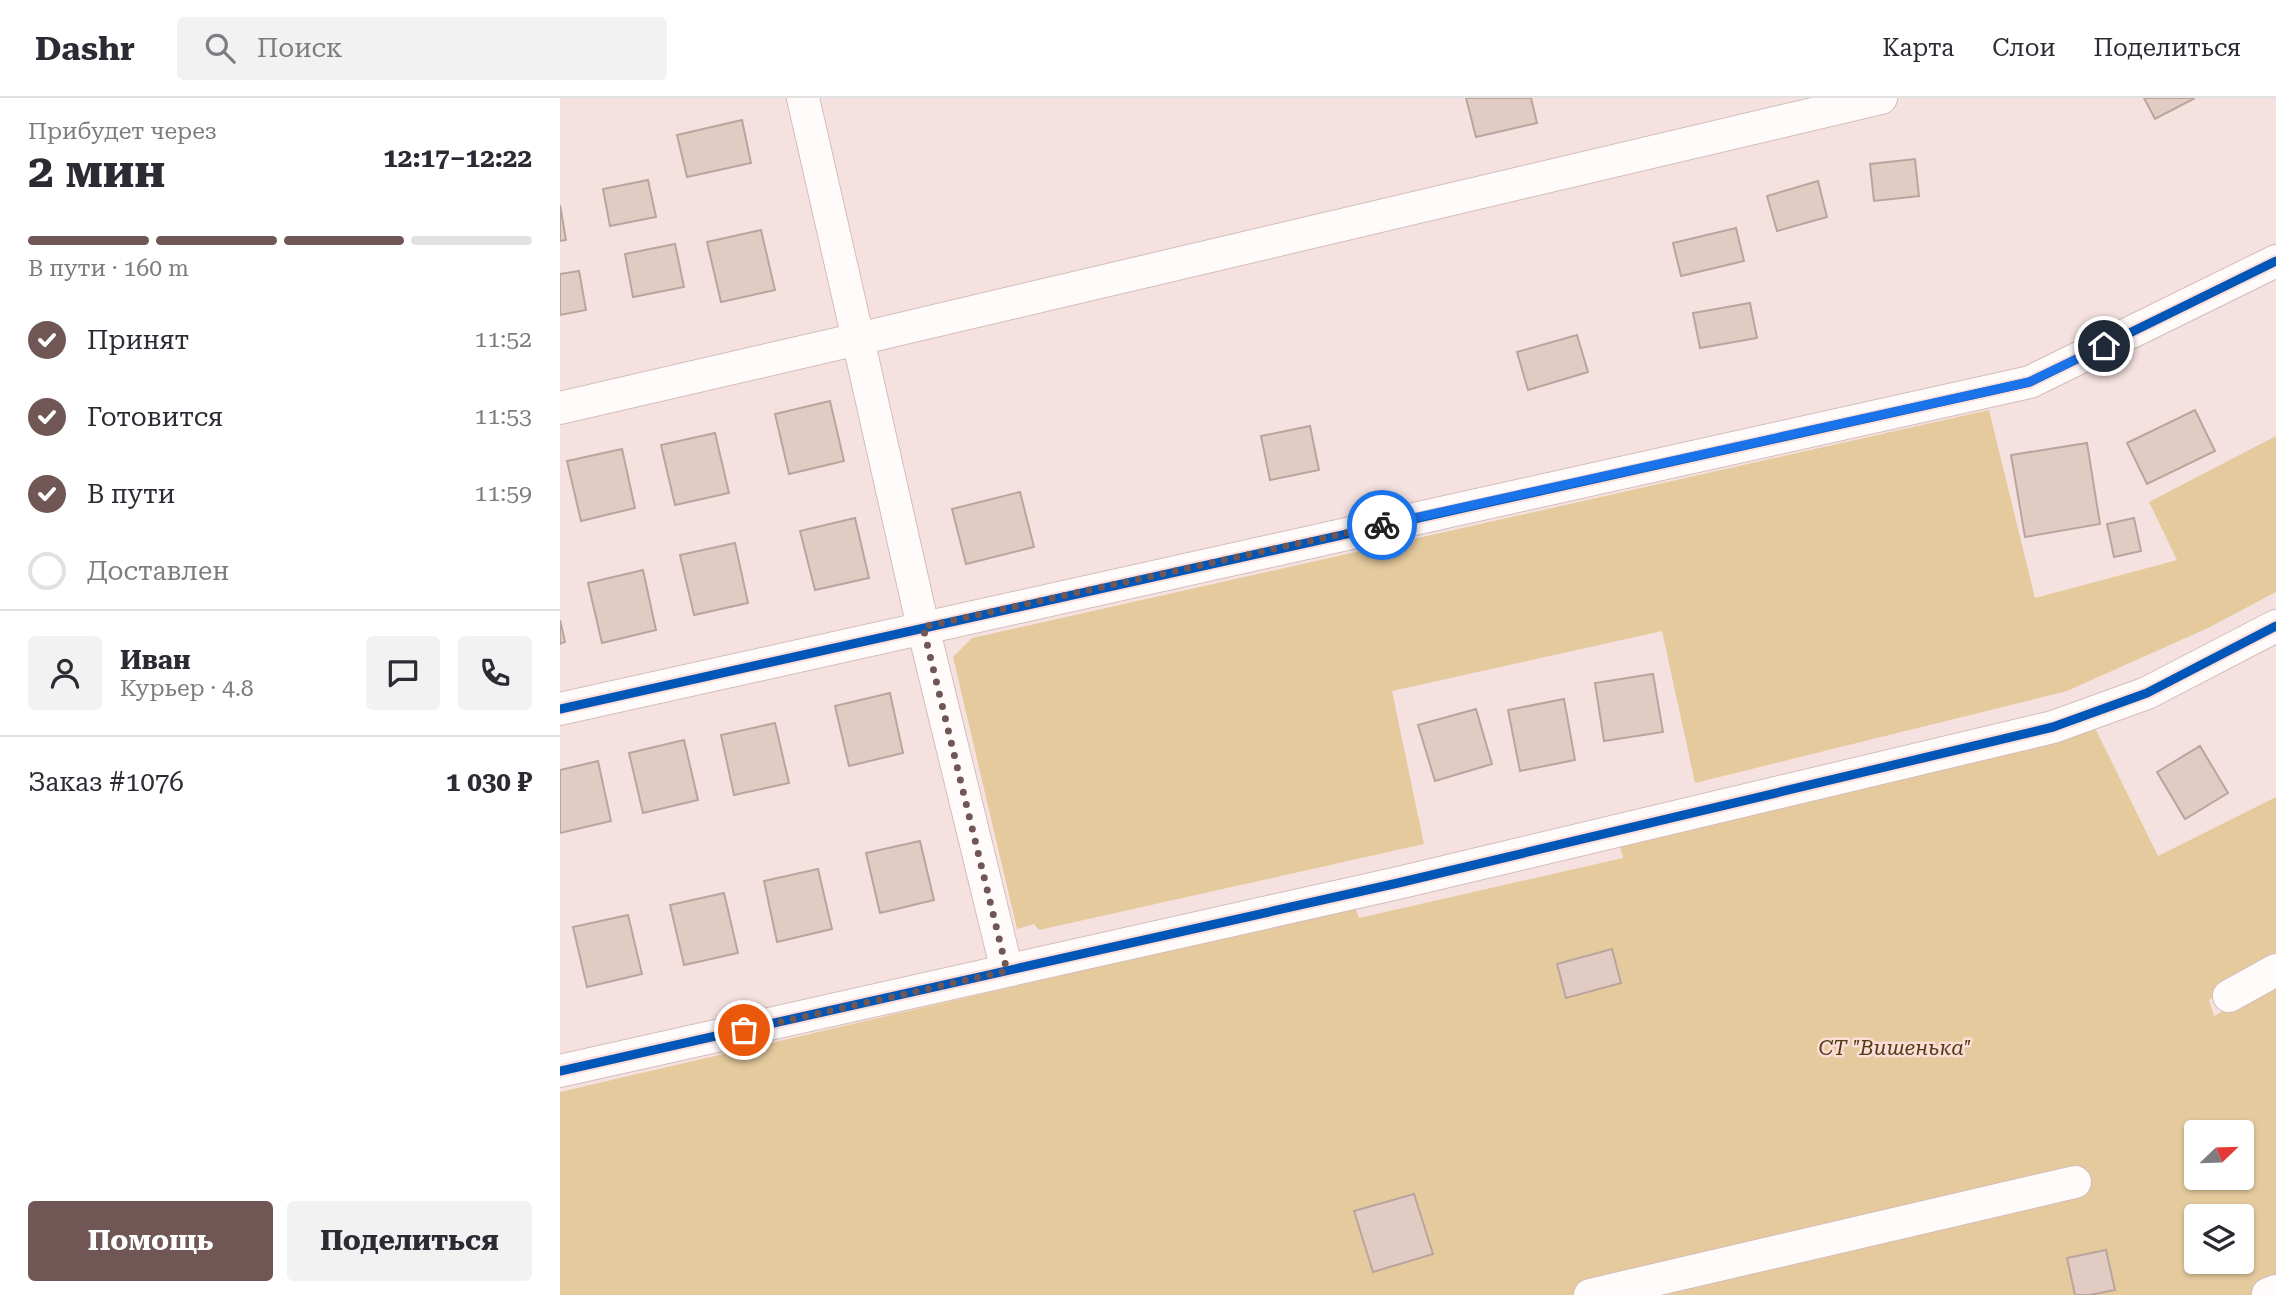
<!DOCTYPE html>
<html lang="ru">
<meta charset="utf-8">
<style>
body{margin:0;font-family:"Roboto Serif",serif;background:#f2f2f3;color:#2b2b33;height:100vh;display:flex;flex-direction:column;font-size:26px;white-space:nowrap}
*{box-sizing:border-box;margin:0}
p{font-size:23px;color:#7c7c81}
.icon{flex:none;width:38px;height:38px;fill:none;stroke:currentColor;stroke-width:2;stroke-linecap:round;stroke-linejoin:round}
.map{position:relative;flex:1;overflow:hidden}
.sheet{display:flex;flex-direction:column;background:#fff;width:560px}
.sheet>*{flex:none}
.needle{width:46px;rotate:67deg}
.buttons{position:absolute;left:1624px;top:1022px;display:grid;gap:14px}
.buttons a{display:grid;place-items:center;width:70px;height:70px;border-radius:7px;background:#fff;box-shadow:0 2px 5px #0004;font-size:35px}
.pin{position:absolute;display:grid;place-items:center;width:60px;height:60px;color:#fff;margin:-30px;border:4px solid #fff;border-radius:50%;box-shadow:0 2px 7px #0007}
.courier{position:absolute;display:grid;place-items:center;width:70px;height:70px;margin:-35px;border:5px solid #1a73e8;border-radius:50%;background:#fff;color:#222;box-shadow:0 2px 9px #0007}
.headline em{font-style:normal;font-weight:700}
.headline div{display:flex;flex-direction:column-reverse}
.headline{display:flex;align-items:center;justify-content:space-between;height:119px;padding:0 28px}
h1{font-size:46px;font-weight:700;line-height:52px}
.bar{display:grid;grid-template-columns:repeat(4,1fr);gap:10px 7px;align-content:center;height:84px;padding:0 28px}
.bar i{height:9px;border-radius:5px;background:#e1e1e2}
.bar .active{background:#705755}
.bar p{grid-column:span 4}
.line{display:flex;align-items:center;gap:18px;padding:0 28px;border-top:2px solid #e1e1e2}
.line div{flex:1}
.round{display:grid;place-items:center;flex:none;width:74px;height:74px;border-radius:7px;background:#f2f2f3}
ol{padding:0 28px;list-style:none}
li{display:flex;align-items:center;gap:21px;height:77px}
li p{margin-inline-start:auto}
li .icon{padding:7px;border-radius:50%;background:#705755;color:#fff;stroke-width:4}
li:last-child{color:#7c7c81}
li i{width:38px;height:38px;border:4px solid #e1e1e2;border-radius:50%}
.action{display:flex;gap:14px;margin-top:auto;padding:14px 28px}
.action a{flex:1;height:80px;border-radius:7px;background:#705755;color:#fff;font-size:28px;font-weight:700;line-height:80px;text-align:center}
.action a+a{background:#f2f2f3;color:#2b2b33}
header{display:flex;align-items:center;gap:42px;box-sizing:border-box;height:98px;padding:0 35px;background:#fff;border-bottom:2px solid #e1e1e2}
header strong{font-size:33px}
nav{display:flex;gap:38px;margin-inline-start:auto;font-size:24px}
.search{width:490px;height:63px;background:#f2f2f3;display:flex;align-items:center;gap:18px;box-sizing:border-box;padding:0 24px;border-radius:7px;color:#7c7c81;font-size:26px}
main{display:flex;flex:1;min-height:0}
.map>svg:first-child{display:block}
</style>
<header>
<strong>Dashr</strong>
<div class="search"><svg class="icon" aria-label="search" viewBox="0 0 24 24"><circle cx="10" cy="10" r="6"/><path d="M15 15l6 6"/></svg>Поиск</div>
<nav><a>Карта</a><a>Слои</a><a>Поделиться</a></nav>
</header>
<main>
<section class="sheet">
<div class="headline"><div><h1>2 мин</h1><p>Прибудет через</p></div><em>12:17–12:22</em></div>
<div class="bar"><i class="active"></i><i class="active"></i><i class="active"></i><i></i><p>В пути · 160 m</p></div>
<ol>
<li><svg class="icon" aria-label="check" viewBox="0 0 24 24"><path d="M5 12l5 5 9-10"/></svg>Принят<p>11:52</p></li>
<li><svg class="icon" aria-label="check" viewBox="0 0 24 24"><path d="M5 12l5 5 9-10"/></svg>Готовится<p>11:53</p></li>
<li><svg class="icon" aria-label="check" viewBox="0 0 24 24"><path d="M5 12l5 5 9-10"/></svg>В пути<p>11:59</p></li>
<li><i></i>Доставлен</li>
</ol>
<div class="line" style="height:126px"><a class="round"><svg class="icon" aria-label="person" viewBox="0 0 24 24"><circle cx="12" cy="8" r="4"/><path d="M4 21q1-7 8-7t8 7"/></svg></a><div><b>Иван</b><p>Курьер · 4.8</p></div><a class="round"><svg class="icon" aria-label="chat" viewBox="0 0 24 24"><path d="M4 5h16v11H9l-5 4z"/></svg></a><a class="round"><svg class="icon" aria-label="phone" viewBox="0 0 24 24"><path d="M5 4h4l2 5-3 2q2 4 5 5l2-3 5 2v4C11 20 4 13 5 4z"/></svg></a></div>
<div class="line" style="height:91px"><div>Заказ #1076</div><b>1 030 ₽</b></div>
<div class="action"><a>Помощь</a><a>Поделиться</a></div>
</section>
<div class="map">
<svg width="1716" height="1197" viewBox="0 0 1716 1197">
<rect width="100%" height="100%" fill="#f5e2e0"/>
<path fill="#e5ca9e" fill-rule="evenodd" d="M1429,312L1475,500L1617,462L1589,404L1716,338V494L1648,530L1507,593L1135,685L1102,533L832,593L864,746L479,832L474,826L457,831L393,559L412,540Z
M1536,632L1598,758L1716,699V860L1649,902L1654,918L1716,884V1183L1696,1197H0V994L795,809L799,820L1063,760L1060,749ZM1636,1034H1682V1080H1636ZM1636,1118H1682V1164H1636Z"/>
<path fill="#e1cbc3" stroke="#baa59e" stroke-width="2" d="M906,0H971L977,25L916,39Z
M1584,0H1635L1595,21Z
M182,22L191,65L127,79L117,37Z
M1355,61L1359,98L1314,103L1310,66Z
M88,82L96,119L50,128L43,91Z
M1258,83L1267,119L1217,133L1207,98Z
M0,107L6,142L0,143Z
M1176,130L1184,163L1121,178L1113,145Z
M201,132L215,192L161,204L147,144Z
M115,146L124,189L73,199L65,156Z
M19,173L26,212L0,217V176Z
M1190,205L1197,240L1140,250L1133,215Z
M1017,237L1028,274L968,292L957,254Z
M270,303L284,363L229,376L215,316Z
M1635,312L1655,353L1587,386L1567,345Z
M750,328L759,372L710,382L701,338Z
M155,335L169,395L115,407L101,347Z
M1527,345L1540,426L1465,439L1451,357Z
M62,351L75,410L21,423L7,363Z
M460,394L474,449L406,466L392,411Z
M295,420L309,480L255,492L240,433Z
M1574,420L1581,453L1554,459L1547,426Z
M175,445L188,505L134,517L120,457Z
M83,472L96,532L42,545L28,485Z
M0,522L5,544L0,546Z
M1093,576L1103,634L1044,643L1035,585Z
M330,595L343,655L289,668L275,608Z
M1004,601L1015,662L960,673L948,612Z
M916,611L932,666L875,683L858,627Z
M215,625L229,685L174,697L161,637Z
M124,642L138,702L83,715L69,655Z
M1640,648L1668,695L1625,721L1597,674Z
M38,663L51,723L0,735V672Z
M360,743L374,802L320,815L306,755Z
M258,771L272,831L217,844L204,783Z
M164,795L178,855L124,867L110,807Z
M68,817L82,876L27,889L13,829Z
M1052,851L1061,885L1006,900L997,866Z
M854,1096L873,1156L813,1174L794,1113Z
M1546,1152L1555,1192L1529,1197H1515L1507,1160Z"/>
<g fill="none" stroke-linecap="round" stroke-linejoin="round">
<g stroke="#d4bdba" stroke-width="34">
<path id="minor" d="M243,0L298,241L1321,0
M0,310L298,241L363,529L447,873
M0,611L1470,284L1716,163
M1669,898L1716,872
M0,973L838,785L1493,629L1587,595L1716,528
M1708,1196L1716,1193
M1030,1197L1515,1084"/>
</g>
<use href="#minor" stroke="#fefbfa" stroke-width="32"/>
<g stroke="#fedcd7" stroke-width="13">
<path id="cycleway" d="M0,611L1470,284L1716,163
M0,973L838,785L1493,629L1587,595L1716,528"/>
</g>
<use href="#cycleway" stroke="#0057b8" stroke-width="9"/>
</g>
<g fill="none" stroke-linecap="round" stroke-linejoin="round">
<path stroke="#705755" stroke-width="7" stroke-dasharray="0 12.6" d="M184,932L447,873L363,529L822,427"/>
<path stroke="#1a73e8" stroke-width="9" d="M822,427L1469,284L1544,248"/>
</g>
<g text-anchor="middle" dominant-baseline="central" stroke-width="5" stroke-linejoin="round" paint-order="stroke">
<g font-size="21" font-style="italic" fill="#4f3f17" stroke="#fedcd7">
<text x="1335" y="950">СТ "Вишенька"</text>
</g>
</g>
</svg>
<div class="buttons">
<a><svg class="needle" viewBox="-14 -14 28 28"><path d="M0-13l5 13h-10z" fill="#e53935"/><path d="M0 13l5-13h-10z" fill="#7c7c81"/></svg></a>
<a><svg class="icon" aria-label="layers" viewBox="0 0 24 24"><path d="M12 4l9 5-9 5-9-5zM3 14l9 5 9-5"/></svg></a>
</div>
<div class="pin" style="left:184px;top:932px;background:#ea580c"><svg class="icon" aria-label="bag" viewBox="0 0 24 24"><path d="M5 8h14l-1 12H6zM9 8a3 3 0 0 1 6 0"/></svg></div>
<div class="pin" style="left:1544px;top:248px;background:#1f2937"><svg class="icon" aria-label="home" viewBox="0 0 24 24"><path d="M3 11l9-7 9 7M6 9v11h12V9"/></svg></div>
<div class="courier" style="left:822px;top:427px"><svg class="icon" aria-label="bike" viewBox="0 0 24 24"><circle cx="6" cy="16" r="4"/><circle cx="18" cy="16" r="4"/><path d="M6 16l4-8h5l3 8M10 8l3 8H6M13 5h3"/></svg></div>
</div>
</main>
